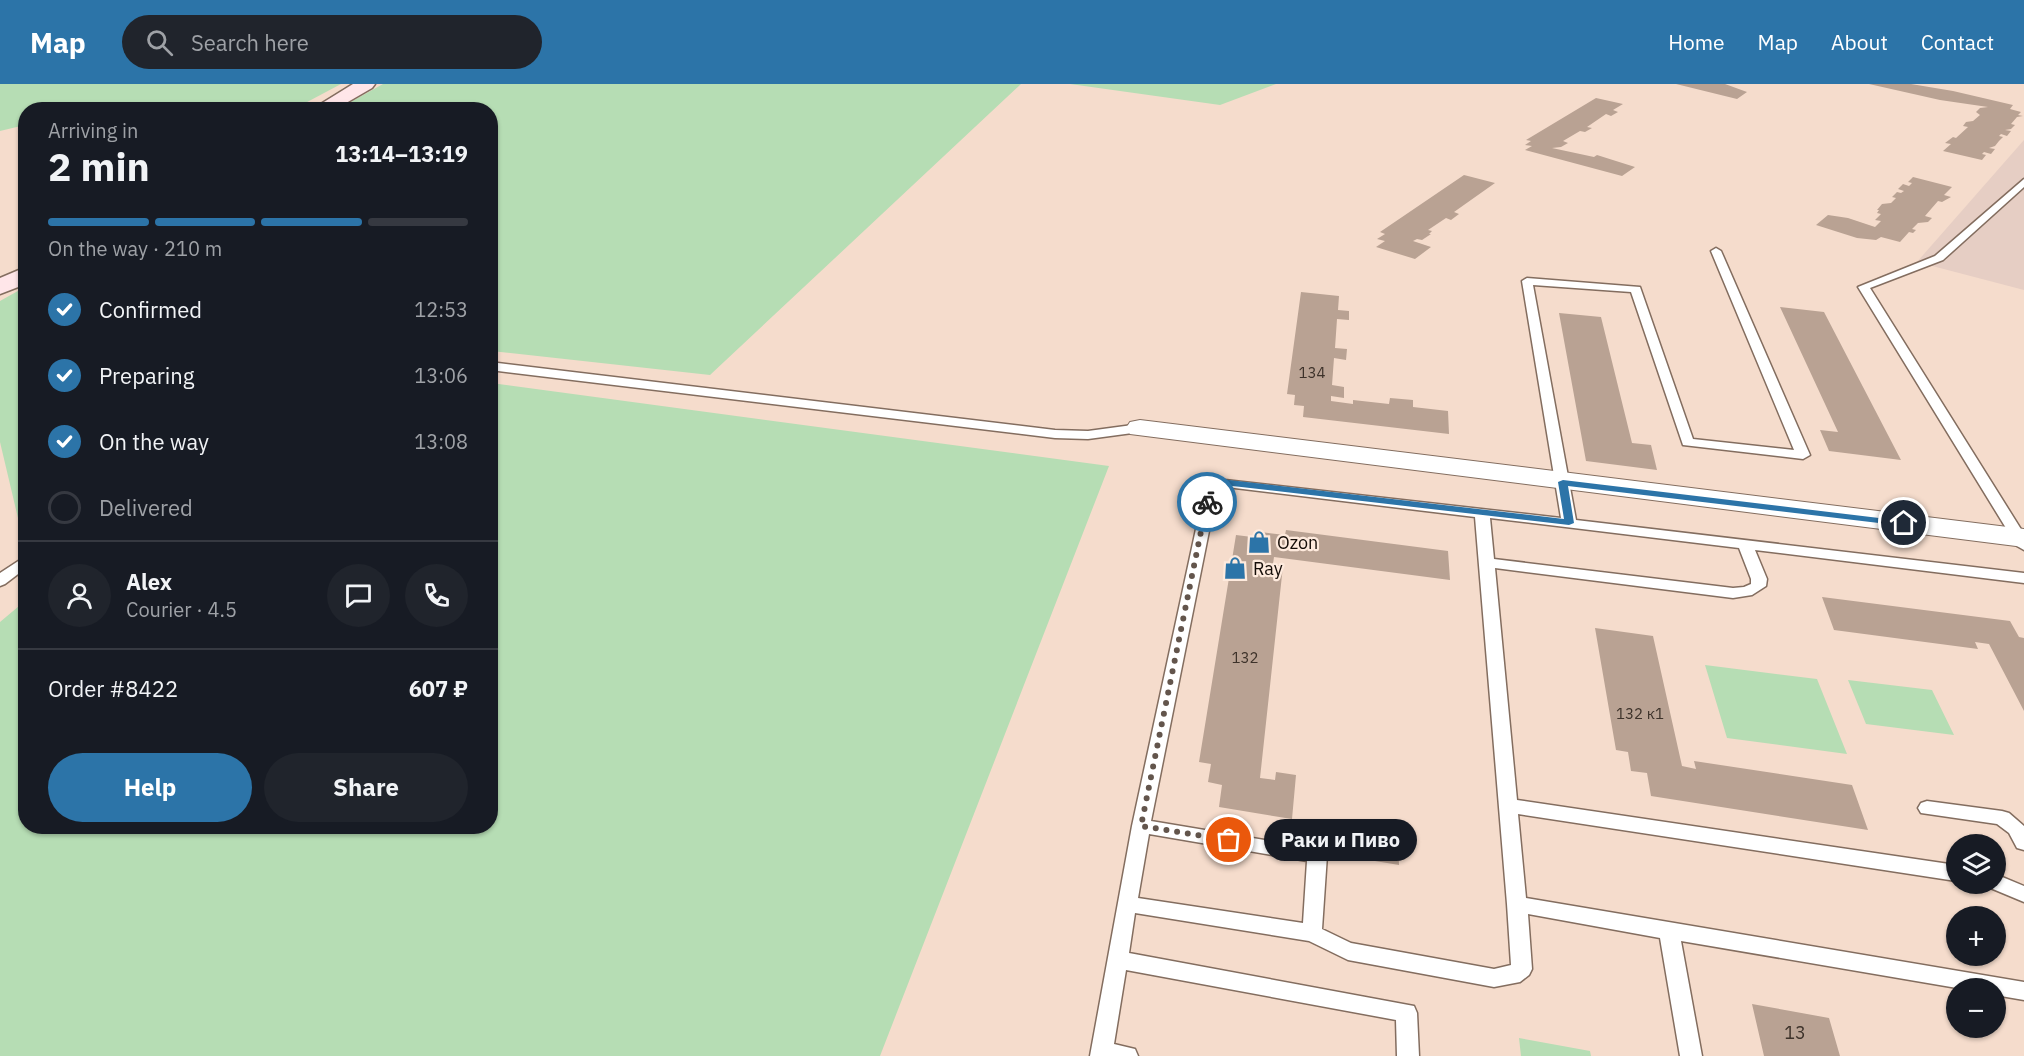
<!DOCTYPE html>
<meta charset="utf-8">
<style>
body{margin:0;font-family:"IBM Plex Sans",sans-serif;background:#20242c;color:#f1f3f6;height:100vh;display:flex;flex-direction:column;font-size:22px;white-space:nowrap}
*{box-sizing:border-box;margin:0}
p{font-size:20px;color:#9ea1a6}
.icon{flex:none;width:33px;height:33px;fill:none;stroke:currentColor;stroke-width:2;stroke-linecap:round;stroke-linejoin:round}
.map{position:relative;flex:1;overflow:hidden}
.drawer{position:absolute;left:18px;top:18px;width:480px;height:732px;display:flex;flex-direction:column;background:#171b24;border-radius:24px;box-shadow:0 2px 4px #0004}
.drawer>*{flex:none}
.controls{position:absolute;left:1946px;top:750px;display:grid;gap:12px}
.controls a{display:grid;place-items:center;width:60px;height:60px;border-radius:50%;background:#171b24;box-shadow:0 2px 4px #0004;font-size:30px}
.pin{position:absolute;display:grid;place-items:center;width:51px;height:51px;color:#fff;margin:-26px;border:3px solid #fff;border-radius:50%;box-shadow:0 2px 6px #0007}
.courier{position:absolute;display:grid;place-items:center;width:60px;height:60px;margin:-30px;border:4px solid #2c74a8;border-radius:50%;background:#fff;color:#222;box-shadow:0 2px 8px #0007}
.bubble{position:absolute;height:42px;border-radius:21px;background:#171b24;box-shadow:0 2px 4px #0004;font-size:20px;font-weight:700;line-height:42px;text-align:center}
.headline em{font-style:normal;font-weight:700}
.headline div{display:flex;flex-direction:column-reverse}
.headline{display:flex;align-items:center;justify-content:space-between;height:102px;padding:0 30px}
h1{font-size:39px;font-weight:700;line-height:45px}
.bar{display:grid;grid-template-columns:repeat(4,1fr);gap:9px 6px;align-content:center;height:72px;padding:0 30px}
.bar i{height:8px;border-radius:4px;background:#363941}
.bar .current{background:#2c74a8}
.bar p{grid-column:span 4}
.line{display:flex;align-items:center;gap:15px;padding:0 30px;border-top:2px solid #363941}
.line div{flex:1}
.round{display:grid;place-items:center;flex:none;width:63px;height:63px;border-radius:32px;background:#20242c}
ol{padding:0 30px;list-style:none}
li{display:flex;align-items:center;gap:18px;height:66px}
li p{margin-inline-start:auto}
li .icon{padding:6px;border-radius:50%;background:#2c74a8;color:#fff;stroke-width:4}
li:last-child{color:#9ea1a6}
li i{width:33px;height:33px;border:3px solid #363941;border-radius:50%}
.action{display:flex;gap:12px;margin-top:auto;padding:12px 30px}
.action a{flex:1;height:69px;border-radius:36px;background:#2c74a8;color:#fff;font-size:24px;font-weight:700;line-height:69px;text-align:center}
.action a+a{background:#20242c;color:#f1f3f6}
header{display:flex;align-items:center;gap:36px;box-sizing:border-box;height:84px;padding:0 30px;background:#2c74a8;color:#fff}
header strong{font-size:28px}
nav{display:flex;gap:33px;margin-inline-start:auto;font-size:21px}
.search{width:420px;height:54px;background:#20242c;display:flex;align-items:center;gap:15px;box-sizing:border-box;padding:0 21px;border-radius:33px;color:#9ea1a6;font-size:22px}
.map>svg:first-child{display:block}
</style>
<header>
<strong>Map</strong>
<div class="search"><svg class="icon" aria-label="search" viewBox="0 0 24 24"><circle cx="10" cy="10" r="6"/><path d="M15 15l6 6"/></svg>Search here</div>
<nav><a>Home</a><a>Map</a><a>About</a><a>Contact</a></nav>
</header>
<div class="map">
<svg width="2024" height="972" viewBox="0 0 2024 972">
<rect width="100%" height="100%" fill="#f5dccc"/>
<path fill="#e6cec4" d="M2024,56V206L1917,178Z"/>
<path fill="#b6ddb4" d="M0,0H341L294,25L26,26L25,41L0,47Z
M383,0H1021L710,291L491,267L490,26L338,25Z
M1070,0H1276L1220,21Z
M25,203L26,448L22,451L0,358V217Z
M491,299L1109,382L880,972H0V538L25,517L26,742H490Z
M1705,581L1817,595L1847,670L1727,654Z
M1848,596L1932,606L1954,651L1866,640Z
M1519,954L1590,967L1591,972H1521Z"/>
<path fill="#b9a293" d="M1676,0H1725L1747,8L1737,15Z
M1869,0H1911L1953,7L2013,21L2010,25L2021,28L2018,31L2023,32L2017,33L2011,40L2015,41L2011,45L2005,46L2011,47L2007,52L2001,50L1999,52L2003,53L1999,57L1995,62L1989,64L1995,65L1991,70L1984,68L1982,70L1986,71L1982,76L1943,67L1951,60L1945,59L1953,53L1956,54L1968,43L1963,42L1966,38L1973,37L1980,31L1976,28L1980,24L1988,23L1940,16Z
M1596,14L1623,20L1613,26L1618,28L1611,32L1606,30L1587,43L1592,44L1585,48L1580,47L1563,57L1568,59L1561,63L1552,64L1594,73L1597,71L1635,83L1622,92L1525,66L1532,62L1525,61L1531,57L1526,56Z
M1464,91L1495,99L1454,128L1459,130L1451,136L1446,134L1428,146L1432,147L1429,150H1431L1422,156L1417,155L1413,157L1431,163L1415,175L1376,163L1385,157L1377,155L1385,150L1380,148Z
M1913,93L1952,103L1944,111L1951,113L1942,118L1938,117L1925,132L1932,134L1928,138L1918,139L1912,145L1916,146L1913,149L1909,148L1900,158L1881,153L1876,156L1857,154L1816,141L1828,131L1848,134L1875,143L1881,137L1875,136L1881,130L1877,129L1879,126H1877L1882,120L1891,119L1896,114L1892,113L1897,108L1901,109L1904,107L1898,105L1903,100L1909,102L1912,99L1908,98Z
M1301,208L1339,212L1338,226L1349,227V236L1337,235L1335,264L1347,265L1346,276L1334,274L1332,301L1344,303V314L1331,312V317L1353,320V316L1389,320L1390,314L1413,316V323L1448,327L1449,350L1303,333L1304,322L1294,321L1295,311L1287,310Z
M1780,223L1824,228L1901,376L1829,367L1820,346L1838,348Z
M1559,229L1601,233L1632,359L1651,361L1657,386L1586,377Z
M1286,446L1448,467L1450,496L1274,473L1273,480L1283,482L1260,694L1275,696L1276,688L1296,691L1292,735L1219,723L1222,701L1208,698L1211,680L1199,678L1236,451L1260,454L1261,448L1285,451Z
M1822,513L2010,537L2019,553L2024,554V627L1989,560L1975,558L1978,565L1834,546Z
M1595,544L1653,552L1682,682L1696,685L1694,677L1852,701L1868,746L1651,712L1647,689L1631,687L1628,668L1616,666Z
M1374,753L1398,756L1399,781L1375,777Z
M1752,920L1829,934L1840,972H1764Z"/>
<g fill="none" stroke-linecap="round" stroke-linejoin="round">
<g stroke="#836d5f" stroke-width="3">
<path id="service" d="M2024,95V103L1943,176L1870,204L2024,450V466L2017,462L1858,203L1935,172Z
M1716,164L1721,167L1810,371L1803,375L1683,361L1631,208L1533,201L1576,436L2024,489V499L1755,466L1767,495L1766,502L1752,511L1733,514L1495,484L1517,716L1956,781V797L1518,730L1526,814L2024,898V916L1995,911V904H1957L1681,857L1702,972H1680L1660,854L1528,830L1532,885L1529,891L1520,898L1494,903L1348,876L1309,857L1135,829L1129,869L1414,922L1417,929L1419,972H1397L1396,936L1126,886L1114,960L1135,965L1138,972H1090L1132,742L1207,394L1561,434L1522,197L1527,194L1640,203L1693,355L1794,366L1711,167ZM1218,402L1475,433L1507,820L1511,881L1494,885L1351,859L1322,845L1327,771L1324,766L1151,737ZM1490,434L1739,464L1751,495V500L1744,503L1733,504L1494,475ZM1149,750L1307,777L1303,839L1138,814Z
M490,278L1055,346L1088,347L1140,340L1147,344L1140,348L1088,355L1055,354L490,286Z
M26,472V484L5,500L0,502V489Z
M1927,717L2002,727L2009,729L2024,742V766L2017,764L2009,749L1997,740L1921,729L1918,724L1921,719Z
M1995,790L2024,802V818L1988,803L1986,800H1995Z"/>
</g>
<g stroke="#836d5f" stroke-width="2">
<path id="minor" d="M1140,336L2024,445V463L1130,350L1126,344L1130,338Z"/>
</g>
<g stroke="#836d5f" stroke-width="3">
<path id="secondary" d="M353,0H375L372,4L334,26H311Z
M26,183V200L0,210V194Z"/>
</g>
<use href="#service" fill="#fff" fill-rule="evenodd"/>
<use href="#minor" fill="#fff" fill-rule="evenodd"/>
<use href="#secondary" fill="#ffe6e9" fill-rule="evenodd"/>
</g>
<path fill="#2c74a8" d="M1212,394L1564,435L1558,398L1563,396L1904,437L1909,439L1904,442L1568,402L1574,439L1569,441L1215,400L1212,418L1207,421L1203,418L1207,397Z"/>
<g fill="none" stroke-linecap="round" stroke-linejoin="round">
<path stroke="#63554c" stroke-width="6" stroke-dasharray="0 10.8" d="M1207,418L1141,742L1229,756"/>
</g>
<defs>
<g id="shop-bare" transform="scale(1.8)"><path d="M-5-2.5h2.3a2.7 3.5 0 0 1 5.4 0H5L5.5 6h-11ZM-1.5-2.5h3a1.5 2.3 0 0 0-3 0Z" fill="#2c74a8" stroke="#feeadd" stroke-width="2.5" paint-order="stroke"/></g>
</defs>
<g fill-rule="evenodd">
<use href="#shop-bare" x="1259" y="458"/>
<use href="#shop-bare" x="1235" y="484"/>
</g>
<g text-anchor="middle" dominant-baseline="central" stroke-width="4.5" stroke-linejoin="round" paint-order="stroke">
<g font-size="15" fill="#3d322a">
<text x="1312" y="288">134</text>
<text x="1245" y="573">132</text>
<text x="1640" y="629">132 к1</text>
</g>
<g font-size="18" fill="#140c07" stroke="#feeadd" text-anchor="start">
<text x="1277" y="458">Ozon</text>
<text x="1253" y="484">Ray</text>
</g>
<g font-size="18" fill="#3d322a">
<text x="1795" y="948">13</text>
</g>
</g>
</svg>
<div class="controls">
<a><svg class="icon" aria-label="layers" viewBox="0 0 24 24"><path d="M12 4l9 5-9 5-9-5zM3 14l9 5 9-5"/></svg></a>
<a>+</a>
<a>−</a>
</div>
<div class="pin" style="left:1229px;top:756px;background:#ea580c"><svg class="icon" aria-label="bag" viewBox="0 0 24 24"><path d="M5 8h14l-1 12H6zM9 8a3 3 0 0 1 6 0"/></svg></div>
<div class="pin" style="left:1904px;top:439px;background:#1f2937"><svg class="icon" aria-label="home" viewBox="0 0 24 24"><path d="M3 11l9-7 9 7M6 9v11h12V9"/></svg></div>
<div class="courier" style="left:1207px;top:418px"><svg class="icon" aria-label="bike" viewBox="0 0 24 24"><circle cx="6" cy="16" r="4"/><circle cx="18" cy="16" r="4"/><path d="M6 16l4-8h5l3 8M10 8l3 8H6M13 5h3"/></svg></div>
<div class="bubble" style="left:1264px;top:735px;width:153px">Раки и Пиво</div>
<section class="drawer">
<div class="headline"><div><h1>2 min</h1><p>Arriving in</p></div><em>13:14–13:19</em></div>
<div class="bar"><i class="current"></i><i class="current"></i><i class="current"></i><i></i><p>On the way · 210 m</p></div>
<ol>
<li><svg class="icon" aria-label="check" viewBox="0 0 24 24"><path d="M5 12l5 5 9-10"/></svg>Confirmed<p>12:53</p></li>
<li><svg class="icon" aria-label="check" viewBox="0 0 24 24"><path d="M5 12l5 5 9-10"/></svg>Preparing<p>13:06</p></li>
<li><svg class="icon" aria-label="check" viewBox="0 0 24 24"><path d="M5 12l5 5 9-10"/></svg>On the way<p>13:08</p></li>
<li><i></i>Delivered</li>
</ol>
<div class="line" style="height:108px"><a class="round"><svg class="icon" aria-label="person" viewBox="0 0 24 24"><circle cx="12" cy="8" r="4"/><path d="M4 21q1-7 8-7t8 7"/></svg></a><div><b>Alex</b><p>Courier · 4.5</p></div><a class="round"><svg class="icon" aria-label="chat" viewBox="0 0 24 24"><path d="M4 5h16v11H9l-5 4z"/></svg></a><a class="round"><svg class="icon" aria-label="phone" viewBox="0 0 24 24"><path d="M5 4h4l2 5-3 2q2 4 5 5l2-3 5 2v4C11 20 4 13 5 4z"/></svg></a></div>
<div class="line" style="height:78px"><div>Order #8422</div><b>607 ₽</b></div>
<div class="action"><a>Help</a><a>Share</a></div>
</section>
</div>
